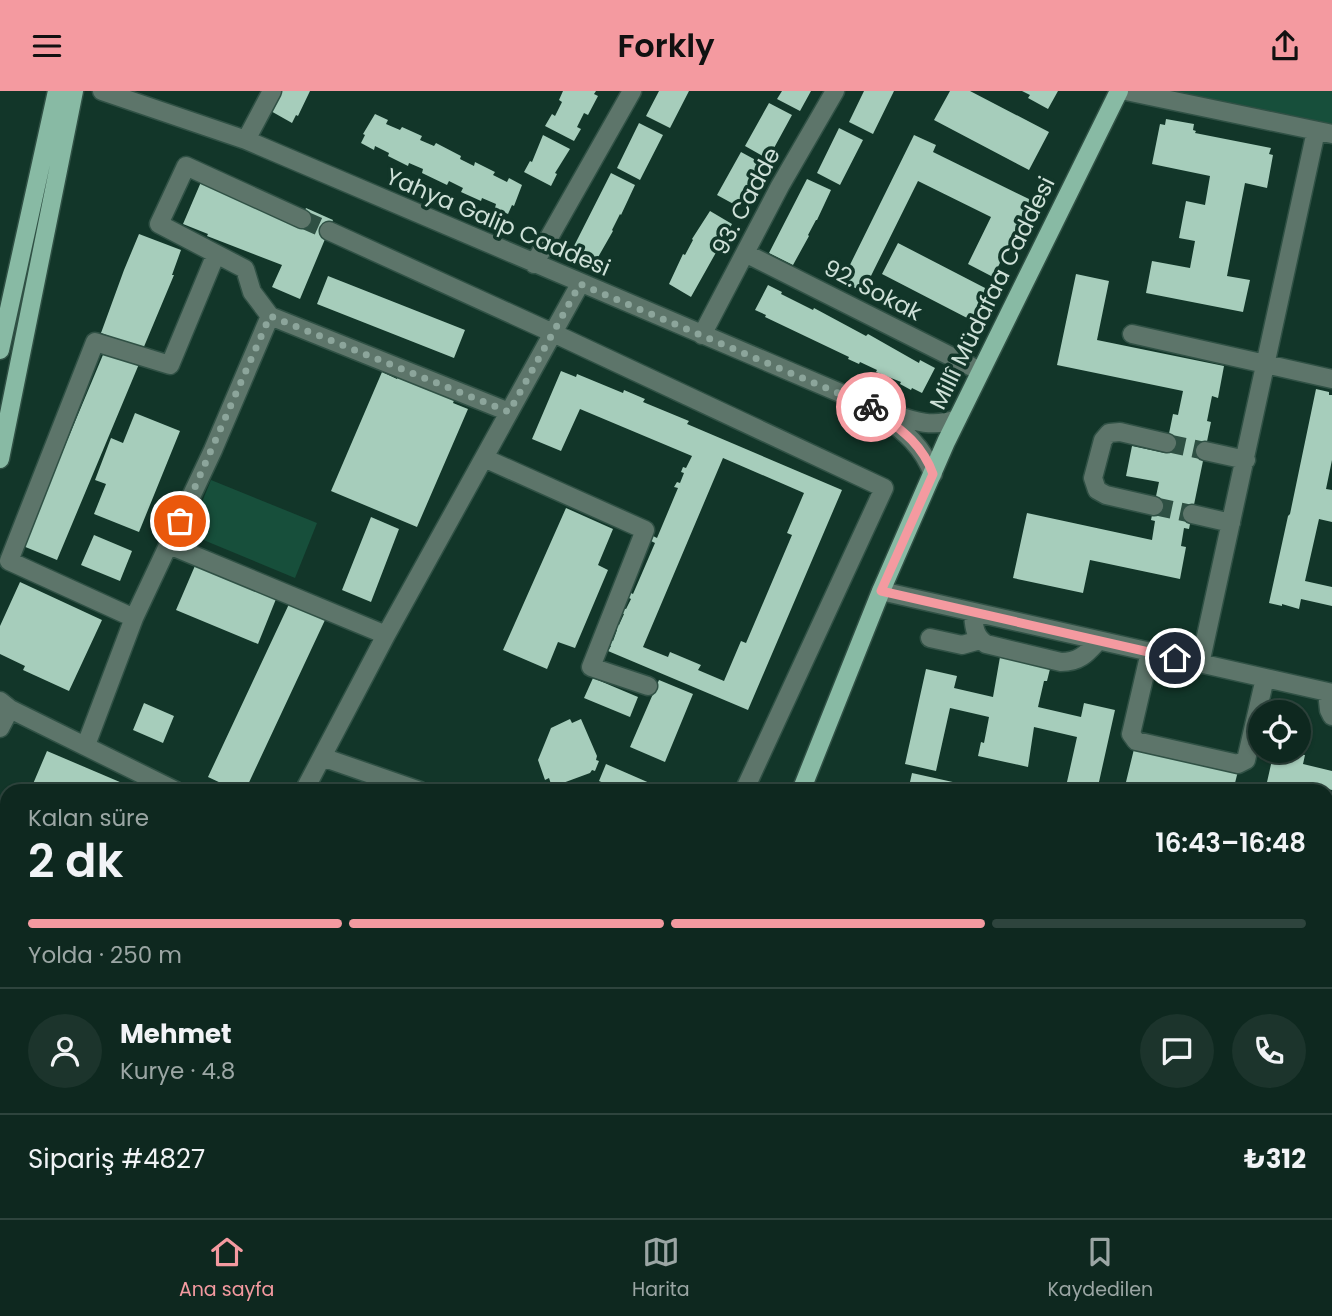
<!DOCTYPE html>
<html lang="tr">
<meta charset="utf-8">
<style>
body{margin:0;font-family:Poppins,sans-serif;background:#1c342c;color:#f1f3f6;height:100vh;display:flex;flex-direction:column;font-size:26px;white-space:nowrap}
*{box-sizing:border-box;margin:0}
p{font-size:23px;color:#9ba6a4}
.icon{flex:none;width:38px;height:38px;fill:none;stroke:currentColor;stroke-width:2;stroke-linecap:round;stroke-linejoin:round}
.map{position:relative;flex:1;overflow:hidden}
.drawer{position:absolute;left:0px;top:693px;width:1334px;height:434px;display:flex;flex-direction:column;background:#0e281f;border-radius:21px 21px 0 0;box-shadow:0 2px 5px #0004,0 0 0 2px #2e443d}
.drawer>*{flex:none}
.tools{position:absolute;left:1248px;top:609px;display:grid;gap:14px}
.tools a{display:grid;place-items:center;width:63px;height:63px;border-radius:50%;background:#0e281f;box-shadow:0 2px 5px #0004,0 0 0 2px #2e443d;font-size:35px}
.pin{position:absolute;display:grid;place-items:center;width:60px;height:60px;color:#fff;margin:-30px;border:4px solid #fff;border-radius:50%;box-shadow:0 2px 7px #0007}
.courier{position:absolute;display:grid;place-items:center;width:70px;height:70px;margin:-35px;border:5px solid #f49aa0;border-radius:50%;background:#fff;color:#222;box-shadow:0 2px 9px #0007}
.summary em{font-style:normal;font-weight:600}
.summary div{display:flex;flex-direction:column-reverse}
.summary{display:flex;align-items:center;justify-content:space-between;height:119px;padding:0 28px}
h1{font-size:46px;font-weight:600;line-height:52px}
.bar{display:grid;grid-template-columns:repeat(4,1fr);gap:10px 7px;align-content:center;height:84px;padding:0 28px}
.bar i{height:9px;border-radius:5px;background:#2e443d}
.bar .current{background:#f49aa0}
.bar p{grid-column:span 4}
.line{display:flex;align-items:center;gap:18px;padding:0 28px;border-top:2px solid #2e443d}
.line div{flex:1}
.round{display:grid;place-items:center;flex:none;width:74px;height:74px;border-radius:37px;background:#1c342c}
header{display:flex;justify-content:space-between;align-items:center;height:91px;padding:0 28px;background:#f49aa0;color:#111;font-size:32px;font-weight:600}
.tab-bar{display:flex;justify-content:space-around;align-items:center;height:98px;border-top:2px solid #2e443d;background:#0e281f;font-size:19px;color:#9ba6a4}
.tab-bar a{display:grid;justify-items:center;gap:4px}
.tab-bar .current{color:#f49aa0}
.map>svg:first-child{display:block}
</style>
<header><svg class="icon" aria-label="menu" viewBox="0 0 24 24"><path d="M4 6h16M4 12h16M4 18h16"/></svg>Forkly<svg class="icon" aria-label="share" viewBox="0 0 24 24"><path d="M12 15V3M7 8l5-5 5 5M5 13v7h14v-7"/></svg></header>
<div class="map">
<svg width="1332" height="1127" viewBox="0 0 1332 1127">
<rect width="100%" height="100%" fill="#123629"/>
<path fill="#174f3b" d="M1126,0H1332V43Z
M211,389L317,432L295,487L189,443Z
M669,1120H1109L1143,1127H665Z"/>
<path fill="#a6cdbb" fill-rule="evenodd" d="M280,0H310L298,25L296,24L292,32L269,19Z
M563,0H596L594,3L598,5L588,24L584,22L577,36L581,38L574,50L545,35L552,23L555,25L562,11L559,9Z
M659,0H689L670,37L646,25Z
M782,0H811L800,20L777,8Z
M864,0H894L873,43L849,31Z
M950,0H970L1049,41L1029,79L934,29Z
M1022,0H1058L1048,18L1028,7L1030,4Z
M769,12L792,24L768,68L745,55Z
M375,23L388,29L386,33L400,39L402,36L422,45L420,49L434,55L436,52L461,65L460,68L474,75L475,71L495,81L493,84L507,91L509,87L522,94L514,115L512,114L508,123L495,117L496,113L482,107L481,110L461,101L463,97L449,90L447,94L422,82L423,78L409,72L408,75L388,65L389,62L375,55L374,59L361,52L365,44L363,43Z
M1166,28L1194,33L1193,39L1196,40L1195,42L1271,57L1269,63L1273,64L1267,97L1245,92L1227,185L1250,189L1243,221L1146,202L1152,170L1190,177L1195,150L1179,147L1186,110L1205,114L1210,85L1152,73L1160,33L1165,34Z
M639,32L663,44L640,89L617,77Z
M839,37L863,49L840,94L817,82Z
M543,44L570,58L555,82L557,83L551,95L524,81L530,70L532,71Z
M914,44L936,54L933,61L1031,109L993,186L968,173L991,126L918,90L863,201L842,190Z
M741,61L763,73L739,116L717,104Z
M611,82L635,94L621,124L620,123L612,139L613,140L597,168L573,157Z
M807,88L831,99L817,129H816L808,144L809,145L793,174L769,162Z
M201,91L299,133L306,117L333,129L300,208L272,196L282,174L207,145L208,143L183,133Z
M710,120L732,133L691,206L669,193L683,163L685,164L693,149L692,148Z
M139,143L181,159L172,184H174L143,258L101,242L124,179Z
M898,152L987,198L971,229L882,183Z
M1076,183L1109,190L1097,249L1224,275L1218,307L1212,305L1207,330L1211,331L1189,438L1184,437L1181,455L1186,456L1180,488L1090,469L1083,502L1013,487L1027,422L1152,449L1155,430L1151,429L1159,391L1126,385L1132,355L1165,362L1173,323L1178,324L1183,300L1057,274Z
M328,185L465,239L454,267L317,213Z
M768,194L782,201L781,203L813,219L814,217L866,245L868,243L919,272L920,269L935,277L922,302L912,297L911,299L900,293L901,291L876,281L877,279L860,271L859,273L848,268L849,266L765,226L766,224L755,219Z
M105,259L139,273L57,469L23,455Z
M561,280L576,286L577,283L623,302L624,299L645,308L643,311L689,330L687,333L842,399L748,619L608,560L611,555L607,553L610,548L613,550L617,539L614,538L616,533L619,534L624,523L621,522L623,517L626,518L631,508L627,506L629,501L633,503L655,452L651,450L653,445L657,447L678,397L674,396L677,391L680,392L684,382L681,381L683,376L686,377L692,365L580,318L561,360L532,348ZM723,367L804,402L787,442L792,444L746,552L741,550L724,590L698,579L701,574L670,561L668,566L643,556Z
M382,281L397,288L399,283L455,307L453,312L468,318L417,436L331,400Z
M1316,298L1329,301V304H1332V369L1326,398L1332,399V431L1319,428L1305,490L1332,496V515L1301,508L1299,518L1282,513V515L1269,512L1288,425L1290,423Z
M135,322L180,340L139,441L94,423L106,393L95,389L111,347L123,352Z
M566,417L613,438L598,474L608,479L575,557L558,551L547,578L503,559Z
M371,426L399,438L371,511L342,499Z
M94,444L132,460L120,490L81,474Z
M197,470L278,503L258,553L176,519Z
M20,491L102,529L69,600L23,579L25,575L0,563V535Z
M289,513L325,529L245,700H238L208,686Z
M1000,566L1050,578L1047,590H1044L1038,616L1081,626L1084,612L1115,619L1097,700H1065L1077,646L1034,636L1028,676L978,665L981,651L984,652L989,626L950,617L936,680L905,673L926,578L957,585L954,597L993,606Z
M593,587L638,606L630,626L584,607Z
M659,589L693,603L665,671L630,656Z
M144,612L174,625L163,652L133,639Z
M570,628L572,632L581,628L597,665L596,669L599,670L595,680L592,679L590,682L552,696L549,687L545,689L538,669L551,637Z
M1134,658L1238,680L1233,700H1166L1126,691Z
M47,660L141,700H30Z
M1274,660H1288L1292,663L1305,664L1303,673L1332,680V699L1299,692L1297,700H1265Z
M606,673L668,700H622L599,690Z
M912,682L989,699V700H947L919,694L918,700H908Z
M7,928V984L0,981V947Z
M1329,954L1332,955V1015L1326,1014V967Z
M0,1002L7,1004V1044L0,1042Z
M0,1048L7,1050V1111L0,1108Z
M94,1120H137L156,1127H92Z
M307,1120H439L438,1122L450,1127H313L306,1124Z
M511,1120H542L539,1127H508Z"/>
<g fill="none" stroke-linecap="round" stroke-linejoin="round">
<path stroke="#2e5043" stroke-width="18" stroke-dasharray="18 9" stroke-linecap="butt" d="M302,128L329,140
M1167,352L1205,360
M1154,415L1192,423"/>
<path stroke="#2e5043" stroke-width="18" stroke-dasharray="18 9" stroke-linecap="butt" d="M1326,1106L1332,1107
M1280,1120L1310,1127"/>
<g stroke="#305145" stroke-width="21">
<path id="minor" d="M102,0L246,49L871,315C897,336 921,350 933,383
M1126,0L1332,43
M246,49L272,0
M329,140L553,242L884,397L744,700
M745,162L980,280
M534,173L632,0
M270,225L509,321
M1132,243L1332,288
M702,244L780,95L835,0
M884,320C911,329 930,338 957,328
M1205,360L1246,369
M484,367L645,439L591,576L648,595
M1154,415L1106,404L1097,399L1093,387L1103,349L1109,342L1120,341L1167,352
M1192,423L1231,432
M169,454L386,544
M881,500L1332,602
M973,522C974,535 974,545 986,553L1061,571C1080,571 1087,562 1098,550
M134,527L9,470L95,251L170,274L216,163
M930,547L962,554L980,549
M1150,561L1131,643L1136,650L1238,673L1246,669L1265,587
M1200,573L1316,40
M1327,601L1329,619L1332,625
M0,610L10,618L176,700
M0,637L10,618
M86,654L134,527L213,359L270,225L252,201L245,178L159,133L186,75L302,128
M322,666L420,700
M304,700L386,544L580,193
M0,767L7,770
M0,910L7,912
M0,988L7,990
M1326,1047L1332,1049
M1326,1079L1332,1080
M166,1120L188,1127
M265,1120L282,1127
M45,1127L47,1120
M70,1127L72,1120
M228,1127L230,1120
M543,1127L546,1120"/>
</g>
<g stroke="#305145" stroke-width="21">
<path id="major" d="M0,259L57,0
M0,368L74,0
M801,700L881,500L946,351L1119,0
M0,820L7,821
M0,843L7,844
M1158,1120L1193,1127
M606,1127L609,1120
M636,1127L639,1120"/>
</g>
<use href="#minor" stroke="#5d756a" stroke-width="18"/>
<use href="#major" stroke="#88baa4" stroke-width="18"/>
</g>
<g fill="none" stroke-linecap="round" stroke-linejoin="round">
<path stroke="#8ca59b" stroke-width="7" stroke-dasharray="0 12.6" d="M180,430L270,225L509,321L580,193L871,316"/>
<path stroke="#f49aa0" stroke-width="9" d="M871,316C897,336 921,350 933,383L881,500L1175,567"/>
</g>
<g text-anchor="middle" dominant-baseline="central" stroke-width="7" stroke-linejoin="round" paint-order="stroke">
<g font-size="23" fill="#cee1d8" stroke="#123629">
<text transform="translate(746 110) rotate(-62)">93. Cadde</text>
<text transform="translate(498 131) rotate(23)">Yahya Galip Caddesi</text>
<text transform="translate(873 199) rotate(27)">92. Sokak</text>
<text transform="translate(992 202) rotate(-64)">Millî Müdafaa Caddesi</text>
</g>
</g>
</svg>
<div class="tools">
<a><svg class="icon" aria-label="locate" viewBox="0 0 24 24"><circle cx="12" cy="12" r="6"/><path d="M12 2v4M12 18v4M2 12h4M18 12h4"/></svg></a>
</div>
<div class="pin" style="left:180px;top:430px;background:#ea580c"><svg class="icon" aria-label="bag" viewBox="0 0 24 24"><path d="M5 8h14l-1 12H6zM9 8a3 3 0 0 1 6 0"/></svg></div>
<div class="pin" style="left:1175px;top:567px;background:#1f2937"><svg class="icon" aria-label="home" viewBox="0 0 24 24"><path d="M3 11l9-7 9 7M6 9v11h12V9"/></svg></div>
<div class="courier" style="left:871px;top:316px"><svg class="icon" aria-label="bike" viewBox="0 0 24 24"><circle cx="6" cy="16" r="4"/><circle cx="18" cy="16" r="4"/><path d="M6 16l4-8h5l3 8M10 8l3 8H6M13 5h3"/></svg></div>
<section class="drawer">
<div class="summary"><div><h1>2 dk</h1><p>Kalan süre</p></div><em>16:43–16:48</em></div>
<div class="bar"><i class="current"></i><i class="current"></i><i class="current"></i><i></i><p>Yolda · 250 m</p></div>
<div class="line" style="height:126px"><a class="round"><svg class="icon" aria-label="person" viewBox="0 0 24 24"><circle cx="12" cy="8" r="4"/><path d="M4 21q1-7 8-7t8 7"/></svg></a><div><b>Mehmet</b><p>Kurye · 4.8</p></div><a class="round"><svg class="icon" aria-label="chat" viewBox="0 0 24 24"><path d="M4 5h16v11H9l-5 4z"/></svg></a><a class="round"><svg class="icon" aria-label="phone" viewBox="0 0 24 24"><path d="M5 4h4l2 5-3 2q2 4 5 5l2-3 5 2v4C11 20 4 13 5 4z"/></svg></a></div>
<div class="line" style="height:91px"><div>Sipariş #4827</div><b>₺312</b></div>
</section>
</div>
<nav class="tab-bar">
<a class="current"><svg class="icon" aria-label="home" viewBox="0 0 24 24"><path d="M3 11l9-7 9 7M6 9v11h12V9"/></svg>Ana sayfa</a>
<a><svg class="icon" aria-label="map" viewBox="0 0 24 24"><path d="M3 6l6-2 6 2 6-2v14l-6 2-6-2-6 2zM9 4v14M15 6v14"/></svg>Harita</a>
<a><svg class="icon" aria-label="saved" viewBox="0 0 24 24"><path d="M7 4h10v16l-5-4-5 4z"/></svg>Kaydedilen</a>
</nav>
